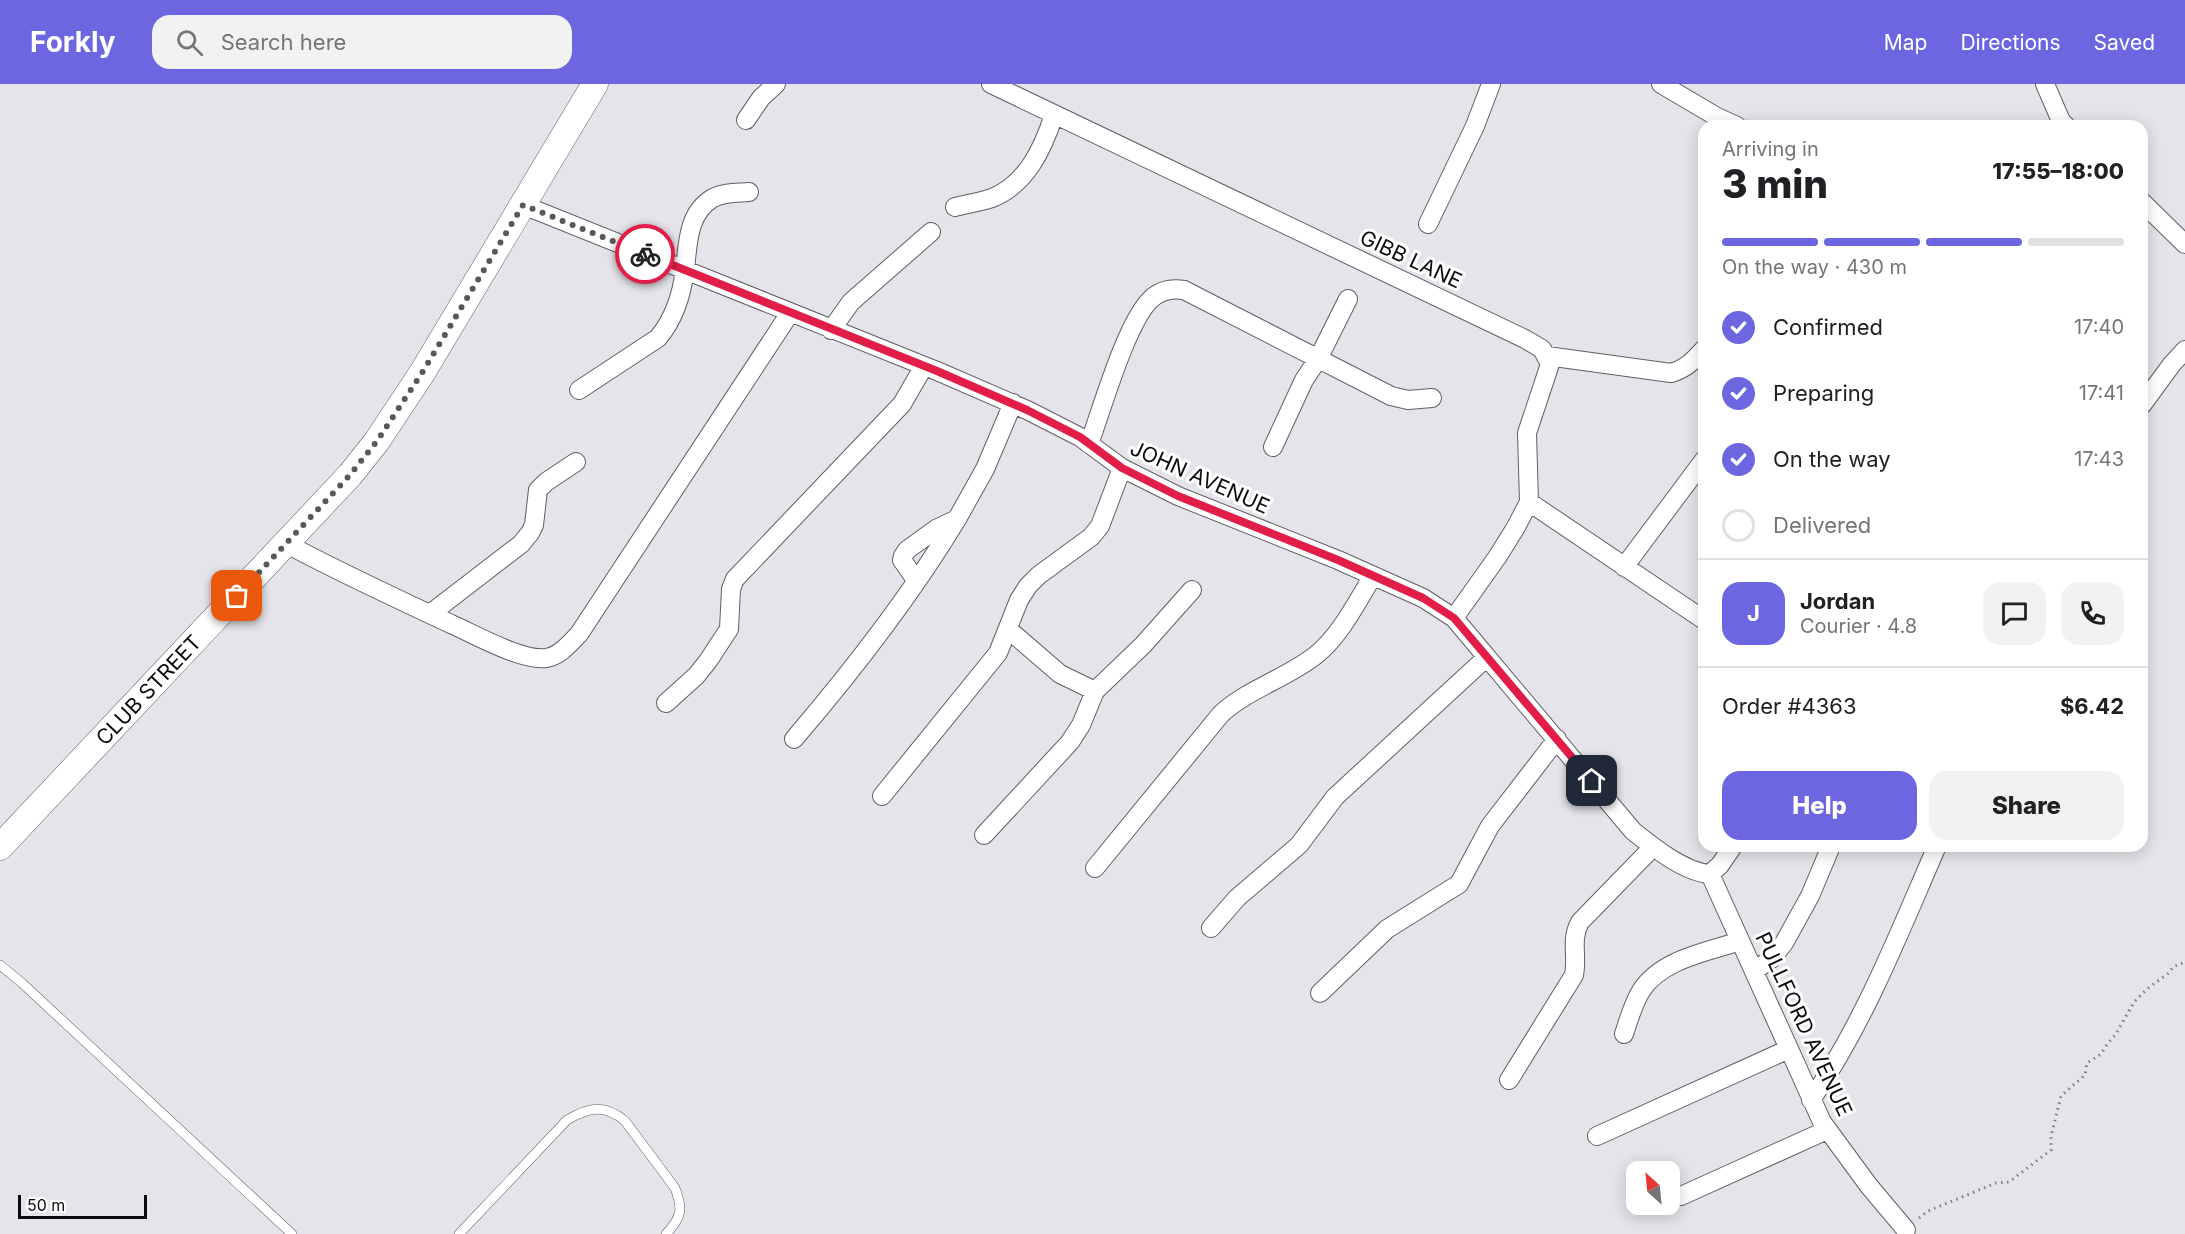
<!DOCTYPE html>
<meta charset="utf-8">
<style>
body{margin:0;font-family:Inter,sans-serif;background:#f2f2f2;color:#202124;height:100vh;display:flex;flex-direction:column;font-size:22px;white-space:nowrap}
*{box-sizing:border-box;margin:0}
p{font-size:20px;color:#757577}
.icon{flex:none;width:33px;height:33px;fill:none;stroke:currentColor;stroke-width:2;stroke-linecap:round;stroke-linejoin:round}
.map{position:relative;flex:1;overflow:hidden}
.panel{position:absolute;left:1698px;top:36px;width:450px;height:732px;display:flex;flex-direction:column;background:#fff;border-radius:18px;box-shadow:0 3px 15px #0003}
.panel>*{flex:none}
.needle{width:39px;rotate:333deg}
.fabs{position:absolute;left:1626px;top:1077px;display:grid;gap:12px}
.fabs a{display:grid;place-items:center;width:54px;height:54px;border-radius:12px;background:#fff;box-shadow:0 3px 15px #0003;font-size:30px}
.scale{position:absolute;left:18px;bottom:15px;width:129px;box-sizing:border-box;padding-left:6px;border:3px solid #0c0c0e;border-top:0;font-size:16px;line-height:21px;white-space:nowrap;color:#0c0c0e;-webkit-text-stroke:4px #fff;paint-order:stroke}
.pin{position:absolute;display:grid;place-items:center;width:51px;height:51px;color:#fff;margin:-26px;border-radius:12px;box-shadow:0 3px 9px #0006}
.courier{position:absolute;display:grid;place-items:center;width:60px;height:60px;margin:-30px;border:4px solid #e11d48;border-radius:50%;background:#fff;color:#222;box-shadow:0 2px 8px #0007}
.overview em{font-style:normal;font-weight:800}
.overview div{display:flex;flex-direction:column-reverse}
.overview{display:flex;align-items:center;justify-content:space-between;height:102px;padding:0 24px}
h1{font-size:39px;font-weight:800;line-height:45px}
.bar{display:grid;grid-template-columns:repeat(4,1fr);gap:9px 6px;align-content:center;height:72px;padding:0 24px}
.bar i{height:8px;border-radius:4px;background:#e0e0e0}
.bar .on{background:#6c67e1}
.bar p{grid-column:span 4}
.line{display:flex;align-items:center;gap:15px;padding:0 24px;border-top:2px solid #e0e0e0}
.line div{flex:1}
.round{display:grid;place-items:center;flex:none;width:63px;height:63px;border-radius:18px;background:#f2f2f2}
ol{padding:0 24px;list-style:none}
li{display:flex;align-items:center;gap:18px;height:66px}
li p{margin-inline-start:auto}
li .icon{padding:6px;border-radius:50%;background:#6c67e1;color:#fff;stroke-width:4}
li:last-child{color:#757577}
li i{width:33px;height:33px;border:3px solid #e0e0e0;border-radius:50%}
.cta{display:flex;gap:12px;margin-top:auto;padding:12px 24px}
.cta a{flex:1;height:69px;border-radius:18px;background:#6c67e1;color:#fff;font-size:24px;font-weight:800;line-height:69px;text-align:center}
.cta a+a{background:#f2f2f2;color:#202124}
header{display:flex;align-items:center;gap:36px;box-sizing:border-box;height:84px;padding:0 30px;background:#6c67e1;color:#fff}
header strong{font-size:28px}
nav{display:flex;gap:33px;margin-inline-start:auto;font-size:21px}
.search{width:420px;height:54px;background:#f2f2f2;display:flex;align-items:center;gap:15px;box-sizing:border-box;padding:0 21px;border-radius:18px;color:#757577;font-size:22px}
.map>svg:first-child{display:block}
</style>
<header>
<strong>Forkly</strong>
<div class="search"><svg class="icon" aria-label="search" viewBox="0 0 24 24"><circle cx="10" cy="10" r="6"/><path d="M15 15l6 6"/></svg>Search here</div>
<nav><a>Map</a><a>Directions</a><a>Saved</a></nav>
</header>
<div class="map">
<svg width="2185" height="1150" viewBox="0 0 2185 1150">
<rect width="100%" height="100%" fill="#e5e4ea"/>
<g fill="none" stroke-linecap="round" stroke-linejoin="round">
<g stroke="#5f5f64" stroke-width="10">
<path id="lane" d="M0,881L22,899L292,1150
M459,1150L567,1036C589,1023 605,1020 625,1037L675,1104C683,1125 682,1133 666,1150"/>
</g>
<g stroke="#5f5f64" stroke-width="20">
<path id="street" d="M991,0L1525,255L1542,265L1550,280L1527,349L1529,418L1516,443L1498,472L1454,534
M1661,0L1717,33L1737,42
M2045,0L2061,37L2066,42
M746,36L761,14L776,0
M2142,118L2185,160
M523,121L937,287L1027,326L1080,353L1122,384L1178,412L1338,476L1423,514L1454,534L1633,747C1653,763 1684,788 1710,790
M955,123C967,120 980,118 992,114C1027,100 1043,64 1054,31
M1428,140L1475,42L1491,0
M831,246L851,218L931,148
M1547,272L1671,289C1686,285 1694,276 1704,265
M579,306L658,254C674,235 682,210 685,185C688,161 687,129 713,114C724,108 737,109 749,108
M2142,321L2172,280L2185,266
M1089,360C1102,325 1126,240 1150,216C1160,206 1171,204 1184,206L1391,312L1408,316L1432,314
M1273,363L1304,296L1318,275L1348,215
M1529,418L1704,536
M285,459C339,488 395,514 451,540C474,550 521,577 546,574C560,572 570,559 579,550L790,229
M1624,483L1704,376
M916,496L902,476L903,472L907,466L936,445L957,435L985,385L1013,319
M430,530L521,460L530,449L534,441L538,406L546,398L576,378
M1009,546L1060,590L1095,607
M666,619L696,592L708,577L729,545L731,505L735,495L902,320L924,282
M794,655C853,586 910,513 957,435
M882,712L998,569L1019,516L1028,502L1039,491L1091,453L1100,442L1122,384
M984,751L1070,658L1081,641L1095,607L1143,561L1192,506
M1095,784L1221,630C1248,605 1287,594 1316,571C1341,551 1356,519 1373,492
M1710,790L1822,1038L1869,1102L1906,1146
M1710,790L1720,781L1733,762
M1211,844L1237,814L1299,761L1335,713L1487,573
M1754,887L1771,875L1784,859L1810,812L1831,762
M1320,909L1387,845L1459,800L1490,742L1557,655
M1624,950C1629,935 1633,920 1641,907C1661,875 1708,868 1740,857
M1509,996L1574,891C1578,872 1570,856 1580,838L1653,763
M1811,1016C1865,937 1899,849 1937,762
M1597,1052L1789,965
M1681,1112L1827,1046"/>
</g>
<g stroke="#5f5f64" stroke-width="27">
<g id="secondary">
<path id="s1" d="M0,763L350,391L377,357L422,289L595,0"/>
</g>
</g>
<path stroke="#7d7c81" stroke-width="3" stroke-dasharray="1.5 4.5" stroke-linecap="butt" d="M1919,1134L1928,1127L1996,1099L2009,1098L2051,1066V1052L2061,1012L2085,991L2087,979L2101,970L2108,959L2116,950L2134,918L2147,905L2170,888L2173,883L2185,878"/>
<use href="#lane" stroke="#fff" stroke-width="9"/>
<use href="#street" stroke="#fff" stroke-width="18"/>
<use href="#secondary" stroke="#fff" stroke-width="26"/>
</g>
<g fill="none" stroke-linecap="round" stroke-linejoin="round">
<path stroke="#58585b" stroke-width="6" stroke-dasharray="0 10.8" d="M237,512L350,391L377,357L422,289L523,121L645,170"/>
<path stroke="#e11d48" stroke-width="8" d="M645,170L937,287L1027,326L1080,353L1122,384L1178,412L1338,476L1423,514L1454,534L1592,697"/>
</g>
<g text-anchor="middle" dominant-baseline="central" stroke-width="6" stroke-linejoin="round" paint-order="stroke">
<g font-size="21" fill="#0c0c0e" stroke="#fff">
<text transform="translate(1411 175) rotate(25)">GIBB LANE</text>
<text transform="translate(1200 393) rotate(24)">JOHN AVENUE</text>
<text stroke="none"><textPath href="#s1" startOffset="216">CLUB STREET</textPath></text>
<text transform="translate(1804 940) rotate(65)">PULLFORD AVENUE</text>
</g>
</g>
</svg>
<div class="fabs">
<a><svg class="needle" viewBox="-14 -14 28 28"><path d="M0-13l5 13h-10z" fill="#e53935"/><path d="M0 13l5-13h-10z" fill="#757577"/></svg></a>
</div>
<div class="scale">50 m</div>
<div class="pin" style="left:237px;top:512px;background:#ea580c"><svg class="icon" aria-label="bag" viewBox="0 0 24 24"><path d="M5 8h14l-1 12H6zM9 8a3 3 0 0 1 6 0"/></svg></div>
<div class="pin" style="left:1592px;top:697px;background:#1f2937"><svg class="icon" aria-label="home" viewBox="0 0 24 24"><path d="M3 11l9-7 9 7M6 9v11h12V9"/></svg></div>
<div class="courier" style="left:645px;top:170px"><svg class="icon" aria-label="bike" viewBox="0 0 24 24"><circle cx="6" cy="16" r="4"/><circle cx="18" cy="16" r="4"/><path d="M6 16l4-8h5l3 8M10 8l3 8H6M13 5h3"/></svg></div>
<section class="panel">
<div class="overview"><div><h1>3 min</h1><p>Arriving in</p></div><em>17:55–18:00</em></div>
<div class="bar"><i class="on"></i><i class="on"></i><i class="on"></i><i></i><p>On the way · 430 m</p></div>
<ol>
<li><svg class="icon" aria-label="check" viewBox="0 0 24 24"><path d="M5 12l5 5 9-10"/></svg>Confirmed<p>17:40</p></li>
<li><svg class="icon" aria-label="check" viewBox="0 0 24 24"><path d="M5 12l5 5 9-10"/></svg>Preparing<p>17:41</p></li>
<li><svg class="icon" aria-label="check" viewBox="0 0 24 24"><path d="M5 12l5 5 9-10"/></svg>On the way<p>17:43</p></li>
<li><i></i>Delivered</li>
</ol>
<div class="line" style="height:108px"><b class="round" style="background:#6c67e1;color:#fff">J</b><div><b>Jordan</b><p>Courier · 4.8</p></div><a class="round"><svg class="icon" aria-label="chat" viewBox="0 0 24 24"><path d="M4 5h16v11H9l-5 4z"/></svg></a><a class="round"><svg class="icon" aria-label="phone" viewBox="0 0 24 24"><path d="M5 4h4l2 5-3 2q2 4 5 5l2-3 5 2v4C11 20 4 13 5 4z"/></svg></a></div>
<div class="line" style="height:78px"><div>Order #4363</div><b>$6.42</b></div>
<div class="cta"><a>Help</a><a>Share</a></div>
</section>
</div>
